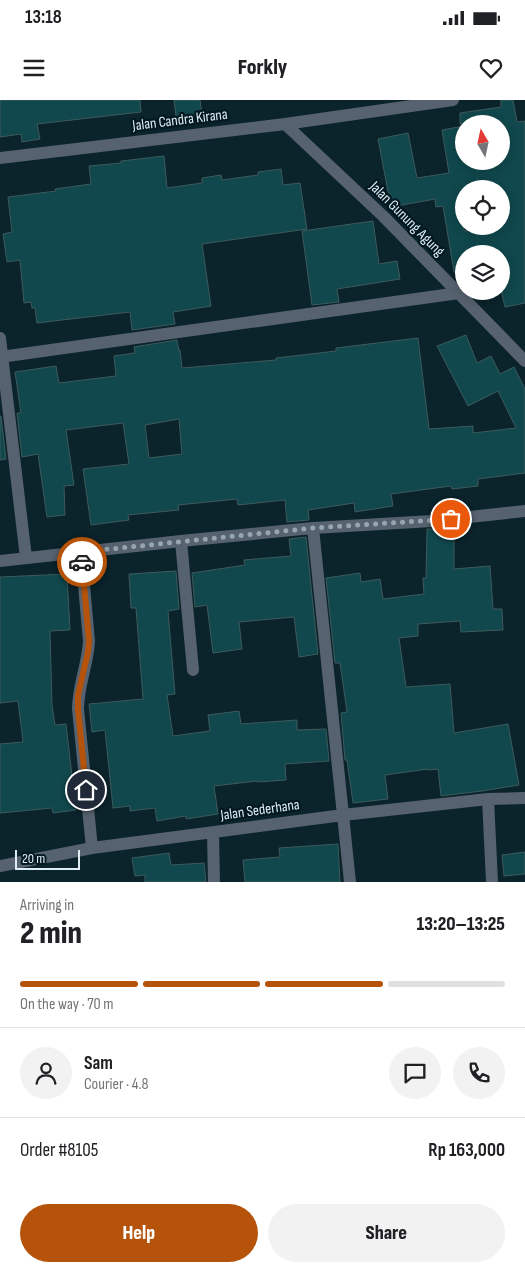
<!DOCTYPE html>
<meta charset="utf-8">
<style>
body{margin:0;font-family:"Sofia Sans Condensed",sans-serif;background:#f2f2f2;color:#202124;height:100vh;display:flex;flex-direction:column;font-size:19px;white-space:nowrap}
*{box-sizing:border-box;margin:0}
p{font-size:16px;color:#757577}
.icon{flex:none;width:28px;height:28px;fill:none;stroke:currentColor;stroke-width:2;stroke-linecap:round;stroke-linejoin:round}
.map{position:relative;height:782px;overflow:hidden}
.details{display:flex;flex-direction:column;background:#fff;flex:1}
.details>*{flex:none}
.needle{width:32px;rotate:351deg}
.fabs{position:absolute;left:455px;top:15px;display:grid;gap:10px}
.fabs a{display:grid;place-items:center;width:55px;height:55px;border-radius:50%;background:#fff;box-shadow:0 2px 12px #0003;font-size:25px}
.scale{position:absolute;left:15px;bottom:12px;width:65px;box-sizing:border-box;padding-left:5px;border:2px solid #dfedf3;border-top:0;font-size:14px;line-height:18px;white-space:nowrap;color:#dfedf3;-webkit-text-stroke:4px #031922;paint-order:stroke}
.pin{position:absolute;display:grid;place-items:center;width:42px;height:42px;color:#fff;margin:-21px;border:2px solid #fff;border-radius:50%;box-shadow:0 1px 5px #0007}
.courier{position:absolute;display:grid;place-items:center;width:50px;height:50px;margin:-25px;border:4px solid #b45309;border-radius:50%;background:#fff;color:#222;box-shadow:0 1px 6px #0007}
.headline em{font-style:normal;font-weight:800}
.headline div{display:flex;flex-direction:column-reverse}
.headline{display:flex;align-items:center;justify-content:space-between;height:85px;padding:0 20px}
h1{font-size:32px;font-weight:800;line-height:38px}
.bar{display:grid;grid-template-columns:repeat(4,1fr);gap:8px 5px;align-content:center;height:60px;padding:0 20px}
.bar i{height:6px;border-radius:4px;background:#e0e0e0}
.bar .selected{background:#b45309}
.bar p{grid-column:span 4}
.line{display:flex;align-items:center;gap:12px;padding:0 20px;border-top:1px solid #e0e0e0}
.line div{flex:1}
.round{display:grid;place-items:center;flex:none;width:52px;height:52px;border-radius:26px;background:#f2f2f2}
.button{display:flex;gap:10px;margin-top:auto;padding:10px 20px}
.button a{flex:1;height:58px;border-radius:30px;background:#b45309;color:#fff;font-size:20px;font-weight:800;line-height:58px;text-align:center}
.button a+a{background:#f2f2f2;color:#202124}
.status{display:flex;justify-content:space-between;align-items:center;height:35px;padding:0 25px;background:#fff;direction:ltr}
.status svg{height:14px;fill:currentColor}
header{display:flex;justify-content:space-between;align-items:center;height:65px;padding:0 20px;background:#fff;font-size:22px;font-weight:800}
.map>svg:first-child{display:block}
</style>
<div class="status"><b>13:18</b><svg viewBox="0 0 49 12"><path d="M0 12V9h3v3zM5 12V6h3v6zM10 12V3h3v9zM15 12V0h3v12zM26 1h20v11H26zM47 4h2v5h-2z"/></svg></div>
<header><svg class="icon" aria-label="menu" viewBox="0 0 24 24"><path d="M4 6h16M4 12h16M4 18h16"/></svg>Forkly<svg class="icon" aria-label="heart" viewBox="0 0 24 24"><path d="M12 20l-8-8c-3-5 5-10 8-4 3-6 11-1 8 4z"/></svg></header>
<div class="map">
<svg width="525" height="782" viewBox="0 0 525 782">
<rect width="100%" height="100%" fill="#0b232b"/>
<path fill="#10484d" stroke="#3e5a5c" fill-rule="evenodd" d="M0,0H140L141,12L37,24L40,39L22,42L21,34L0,37Z
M174,0H200L203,22L177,25Z
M501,0H513L517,22L525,21V203L505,207L501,190V154H464V171L454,172L443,106L436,107L435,99L391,107L378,39L408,33L417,78L449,73L442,30L464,26V61H501V24H460V13L501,7ZM464,89H501V126H493L464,131Z
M164,56L167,88L202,83V78L221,75L222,80L258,75V72L281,69L283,85L300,83L307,129L202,144L211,206L173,212L175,224L132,230L130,212L37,223L35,208H32L31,202L24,203L20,160L7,162L3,134L12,132L8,97L56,91L55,89L91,84L89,66L121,63V61Z
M373,121L379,164L397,161L400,179L337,189L339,202L312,205L302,131Z
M466,235L477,263L491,256L500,274L514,267L525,289V373L478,379V386L452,389L451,386L391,394L393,406L355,412L354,403L308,410L309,420L287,422L285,400L238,405L237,399L178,405L179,410L128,415L129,420L91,425L83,369L129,364L123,323L66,330L74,385L64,386L65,415L47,417L38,354L22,357L17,313H21L15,272L56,266L59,283L116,276L114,256L135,253L134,247L177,240L179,251L180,250L182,268L276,260V258L336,251V248L418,238L429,329L473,326V333L516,328L498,291L468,306L437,246ZM179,319L182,354L149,358L145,325Z
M0,316H1L6,359L0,360Z
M427,429L454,430V469L490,466L493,509H502L503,530L461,532L460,521L418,524V536L399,538L406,587L450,584L454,633L508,624L519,685L482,691L441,696L438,669L428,670V669L385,675L388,699L353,703L347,660H345L341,613L347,612L340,563H335L326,478L360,473L361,482L380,479L383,499L424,494L423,478H426Z
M306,437L318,554L299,557L294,517L239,522L242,549L213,553L207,505L195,507L192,473L245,465L244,460L291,456L289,439Z
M176,471L179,509L168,511L175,594L167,595L173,636L210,631L208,615L239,611L241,624L297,620V630L326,629L329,661L285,664L286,680L257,682V681L214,686L218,714L186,719V716L157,721L155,708L130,711V706L113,708L105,630L92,632L89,604L143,599L136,508H131L129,474Z
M67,474L70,530L50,531L52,605L55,625L66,624L76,710L53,713L52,708L0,713V644L23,642L18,601L0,603V477Z
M338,744L340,782H245L243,760L280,757L279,748Z
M525,752V774L504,776L502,755Z
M169,753L171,765L204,763L206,782H145V775L135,776L132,758Z"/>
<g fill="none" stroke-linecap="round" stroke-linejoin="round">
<path stroke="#56626f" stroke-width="12" d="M285,24L383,116L525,261
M0,58L285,24L453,0
M0,238L26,458
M0,257L459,193
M313,428L350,782
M181,441L193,570
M81,452L89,541C88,564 78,585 78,609L92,748
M0,461L181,441L313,428L432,421L525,411
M488,699L492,782
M213,733L214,782
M0,766L92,748L343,715L488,699L525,698"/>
</g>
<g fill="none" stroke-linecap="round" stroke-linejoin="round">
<path stroke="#95a6ad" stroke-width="5" stroke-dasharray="0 9" d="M82,462L81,452L313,428L451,419"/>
<path stroke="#b45309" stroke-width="6" d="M82,462L89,541L88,552L78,595V609L86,690"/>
</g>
<g text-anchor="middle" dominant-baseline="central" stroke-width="4.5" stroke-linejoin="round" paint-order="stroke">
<g font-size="15" fill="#dfedf3" stroke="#031922">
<text transform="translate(180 20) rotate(-7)">Jalan Candra Kirana</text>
<text transform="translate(407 119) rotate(45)">Jalan Gunung Agung</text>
<text transform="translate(260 710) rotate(-8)">Jalan Sederhana</text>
</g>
</g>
</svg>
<div class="fabs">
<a><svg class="needle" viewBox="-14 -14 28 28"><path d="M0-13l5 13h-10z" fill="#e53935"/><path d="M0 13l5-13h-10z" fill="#757577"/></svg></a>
<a><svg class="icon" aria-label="locate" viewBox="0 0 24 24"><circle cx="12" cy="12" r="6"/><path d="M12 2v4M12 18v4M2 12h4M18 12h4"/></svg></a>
<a><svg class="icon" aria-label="layers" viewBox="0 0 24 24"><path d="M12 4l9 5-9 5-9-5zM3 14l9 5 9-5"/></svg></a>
</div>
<div class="scale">20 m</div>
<div class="pin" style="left:451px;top:419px;background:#ea580c"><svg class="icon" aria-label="bag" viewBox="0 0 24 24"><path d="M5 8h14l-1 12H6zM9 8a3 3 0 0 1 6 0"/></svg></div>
<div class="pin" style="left:86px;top:690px;background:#1f2937"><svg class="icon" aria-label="home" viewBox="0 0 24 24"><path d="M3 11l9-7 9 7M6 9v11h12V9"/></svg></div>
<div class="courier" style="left:82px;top:462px"><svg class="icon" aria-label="car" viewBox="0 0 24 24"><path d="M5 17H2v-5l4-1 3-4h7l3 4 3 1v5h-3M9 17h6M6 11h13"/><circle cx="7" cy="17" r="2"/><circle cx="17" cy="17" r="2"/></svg></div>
</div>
<section class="details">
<div class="headline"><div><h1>2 min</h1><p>Arriving in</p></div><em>13:20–13:25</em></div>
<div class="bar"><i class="selected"></i><i class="selected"></i><i class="selected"></i><i></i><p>On the way · 70 m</p></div>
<div class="line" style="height:90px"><a class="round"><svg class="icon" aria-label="person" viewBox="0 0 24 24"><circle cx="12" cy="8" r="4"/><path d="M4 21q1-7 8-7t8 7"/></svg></a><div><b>Sam</b><p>Courier · 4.8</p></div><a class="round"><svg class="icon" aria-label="chat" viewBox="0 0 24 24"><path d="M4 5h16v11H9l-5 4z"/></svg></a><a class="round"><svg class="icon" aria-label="phone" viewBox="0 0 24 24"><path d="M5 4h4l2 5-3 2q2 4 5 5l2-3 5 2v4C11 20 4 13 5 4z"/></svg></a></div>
<div class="line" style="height:65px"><div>Order #8105</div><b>Rp 163,000</b></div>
<div class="button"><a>Help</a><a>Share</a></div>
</section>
